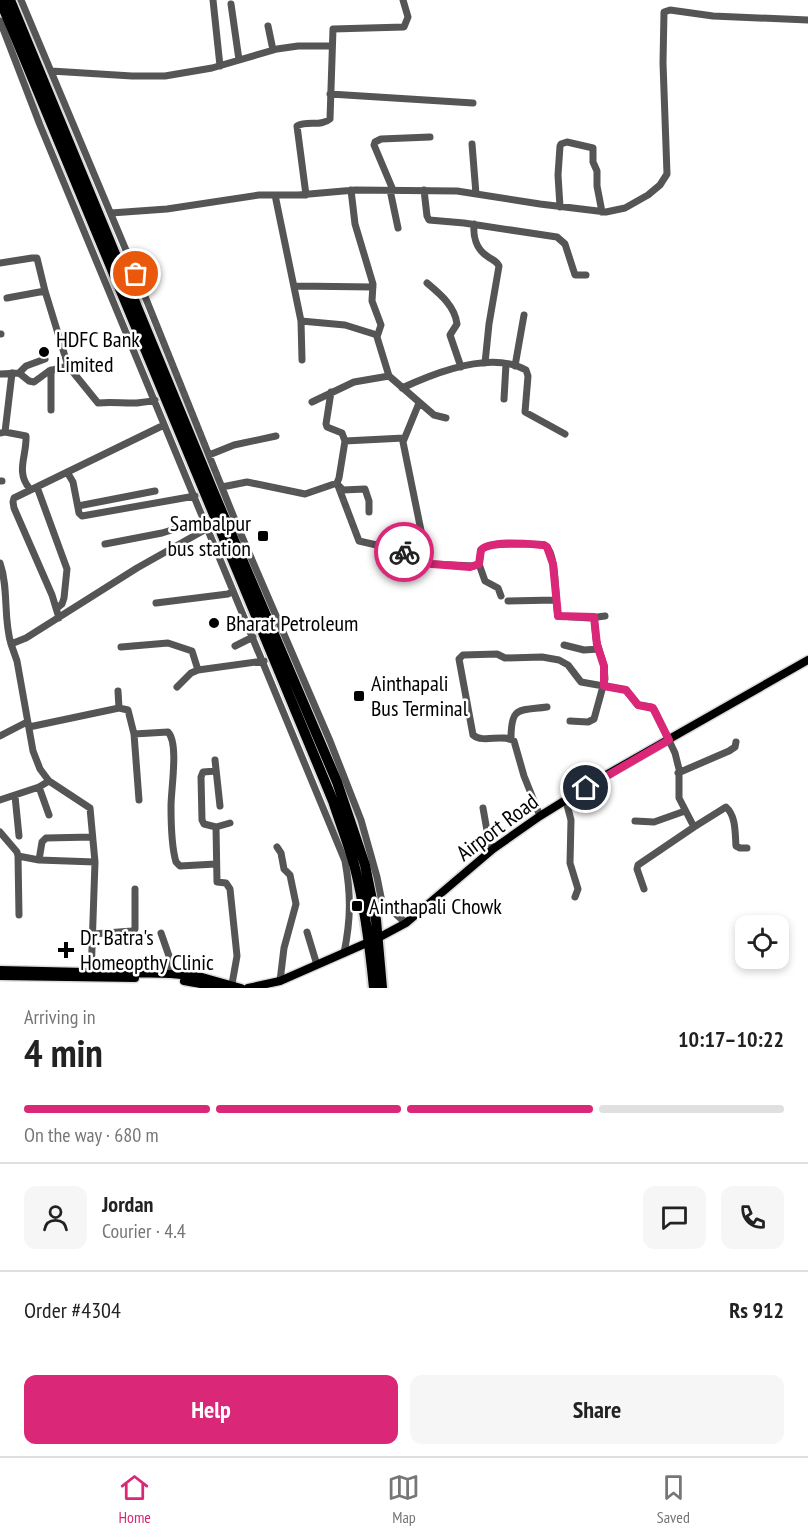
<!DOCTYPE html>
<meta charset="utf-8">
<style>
body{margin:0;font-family:"PT Sans Narrow",sans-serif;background:#f6f6f6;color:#222;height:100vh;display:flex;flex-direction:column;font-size:22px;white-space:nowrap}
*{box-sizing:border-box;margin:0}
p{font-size:20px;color:#767676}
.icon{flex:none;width:33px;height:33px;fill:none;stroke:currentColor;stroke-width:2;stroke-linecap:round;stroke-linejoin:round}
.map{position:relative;height:988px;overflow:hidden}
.panel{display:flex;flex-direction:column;background:#fff;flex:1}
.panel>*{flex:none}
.fabs{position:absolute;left:735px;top:915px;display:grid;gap:12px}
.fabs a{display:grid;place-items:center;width:54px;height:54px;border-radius:12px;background:#fff;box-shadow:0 3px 9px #0003;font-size:30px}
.pin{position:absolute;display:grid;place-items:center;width:51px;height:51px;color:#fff;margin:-26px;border:3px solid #fff;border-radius:50%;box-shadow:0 2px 6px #0007}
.courier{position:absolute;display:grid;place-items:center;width:60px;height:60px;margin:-30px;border:4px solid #db2777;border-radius:50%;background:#fff;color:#222;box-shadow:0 2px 8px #0007}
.headline em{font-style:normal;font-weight:800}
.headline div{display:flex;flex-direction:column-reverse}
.headline{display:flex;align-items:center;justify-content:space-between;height:102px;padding:0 24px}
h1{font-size:39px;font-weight:800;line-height:45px}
.bar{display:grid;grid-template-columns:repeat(4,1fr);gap:9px 6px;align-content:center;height:72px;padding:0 24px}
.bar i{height:8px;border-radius:4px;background:#e0e0e0}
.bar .on{background:#db2777}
.bar p{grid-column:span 4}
.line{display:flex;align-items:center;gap:15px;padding:0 24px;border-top:2px solid #e0e0e0}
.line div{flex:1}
.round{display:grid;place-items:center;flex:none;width:63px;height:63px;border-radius:12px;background:#f6f6f6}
.primary-button{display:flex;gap:12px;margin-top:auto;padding:12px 24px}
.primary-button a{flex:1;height:69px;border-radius:12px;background:#db2777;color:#fff;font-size:24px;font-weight:800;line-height:69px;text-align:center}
.primary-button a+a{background:#f6f6f6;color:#222}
.dock{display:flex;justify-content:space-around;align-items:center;height:84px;border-top:2px solid #e0e0e0;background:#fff;font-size:16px;color:#767676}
.dock a{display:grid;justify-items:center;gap:3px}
.dock .on{color:#db2777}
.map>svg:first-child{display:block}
</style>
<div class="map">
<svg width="808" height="988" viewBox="0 0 808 988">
<rect width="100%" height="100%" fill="#fff"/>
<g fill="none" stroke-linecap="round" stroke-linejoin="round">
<g stroke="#dbdbdb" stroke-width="11">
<path id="major" d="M0,970L171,974L202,977L241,988
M0,976L135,978
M184,981L222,988
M248,988L280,981L378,938L406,923L493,849L540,816L606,775L808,660"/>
</g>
<g stroke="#dbdbdb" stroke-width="14">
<path id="highway" d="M0,0L333,801C340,823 349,845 355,868C365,907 370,947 374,988
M10,0L213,491L337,782L365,865L376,920L382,988"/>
</g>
<path stroke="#555" stroke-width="7" d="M21,0L136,274L237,525L330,741L361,820L377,877L382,902L406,923
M213,0L220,66
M231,4L239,60
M0,21L40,125L345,861C351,894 351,919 344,953
M268,26L273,50
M51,71L132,76H165L212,68L277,49L298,46H331
M330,94L473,103
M472,144L476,194
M351,190L355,224L373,284L372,301L381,325L377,337L389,376L434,415L446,418
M390,190L398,228
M393,190L374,145L375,142L381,139L430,137
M424,190L427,216L429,220L464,223L557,237L565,244L575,275H586
M275,195L301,321L302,360
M306,195L297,126C307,120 321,127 330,119L333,29L404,27L408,17L403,0
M560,207L558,175L560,146L561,144L567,142L593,148V162L597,171V186L602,212
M111,213L167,209L259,195H298L355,190L457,191L540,204L606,212L625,208L648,195L660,185L667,174L663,63L664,12L670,10L713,16L808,20
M474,224C473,236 476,249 487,256C492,260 496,260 499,266L489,324L485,363
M0,263L32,258H37L45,291L68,366
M427,283C440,294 455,306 457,324L450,335L461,367
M295,286L373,287
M7,298L45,291
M301,321L345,325L377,335
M0,334H1
M515,366L524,315
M19,373L26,366L45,359
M0,374L19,373L29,381L34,382L49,371L68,366L98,403C119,401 134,406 155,400
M402,388C434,373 491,350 526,370L528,376L525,412L565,434
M504,399L506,364
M312,402L354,382L389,376
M419,403L403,442L427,560L432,564L474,566L479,564L481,550C488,543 503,544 513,544C519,544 542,543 546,546C557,554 555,602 558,616L590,618L605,616
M51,410V370
M5,432L12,373
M0,433L5,432L26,436C27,456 15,472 30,489
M345,441L404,438
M209,455L234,445L276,436
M67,472L73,482L79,513L82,516L195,496
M0,481H2
M337,483L359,541L403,551L428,562
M338,485L343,490L365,489L369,501V512
M37,487L67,569L64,598L62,604L57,608
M222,487L247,482L305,494L337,483L339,478L345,441L342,433L327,427L326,424L331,392
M78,506L155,491
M105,544L162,533L204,520
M0,563C9,589 3,618 11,644
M479,564L485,581L498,588L501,596
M508,601L555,600
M156,603L228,594L233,591
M59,618L52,595L14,508L13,502L14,498L164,425
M564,645L584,650L599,649
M235,646L253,637
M121,647L168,643L192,651L198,670L264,661
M177,687L191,673L198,670
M119,708L128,710L134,734L168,732C179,743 171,789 171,806C171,823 171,845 176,862L180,866L216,864
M570,721L588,722L594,719L605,679L604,666L596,639L594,617
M29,727L119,708L118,691
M134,734L139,800
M0,736L27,722
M511,739C511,706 518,711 547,707
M215,760L220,806
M216,771L203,772L201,777L202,820L204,824L216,827
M678,773L729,751L735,747L736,742
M39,787L49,815
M15,796L19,836
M0,800L39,787L49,781
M566,801L571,820L570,863L578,889L575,897
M483,808L489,842L493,849
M540,816L524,776L514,741C502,733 484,744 473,735L459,659L463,655L497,654L505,658L542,657L559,660L568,665L581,682L626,690L638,705L651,707L655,711L675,753L679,769V798L694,827L726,807C736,816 735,832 736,846L740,848H747
M635,821L654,822L685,811
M230,823L216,827L217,882L226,883L230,889L237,956L232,984
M0,832L17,852L18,856L39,860L95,862
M277,847L281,853L284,869L290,875L296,904L284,948L280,981
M18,856L19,915
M39,860L42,842L46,838L92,837
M644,889L637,869L638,865L694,827
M307,932L317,965
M161,933L169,956L171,974
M93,934L132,931L135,929V889
M91,977L95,862L90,808L49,781L40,769L33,751L17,661L11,644L26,638L137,568L208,528"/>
<use href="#major" stroke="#000" stroke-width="8"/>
<use href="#highway" stroke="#000" stroke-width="10"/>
</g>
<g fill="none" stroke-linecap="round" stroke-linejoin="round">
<path stroke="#595959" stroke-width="6" stroke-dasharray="0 10.8" d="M136,274L222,487L247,482L305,494L337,483L359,541L404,552"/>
<path stroke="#db2777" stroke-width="8" d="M404,552L432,564L470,567L479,564L481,550C491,540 529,544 544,545L547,547L553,564L558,616L594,617L597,645L604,666V686L626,690L638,705L653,708L669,740L586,788"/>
</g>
<g fill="#000" stroke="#fff" stroke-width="2">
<circle cx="44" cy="352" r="6"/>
<rect x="257" y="530" width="12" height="12" rx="3"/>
<circle cx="214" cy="623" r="6"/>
<rect x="353" y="690" width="12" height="12" rx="3"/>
<rect x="351" y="900" width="12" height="12" rx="3"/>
<path d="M63 941h6v6h6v6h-6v6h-6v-6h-6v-6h6z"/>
</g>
<g text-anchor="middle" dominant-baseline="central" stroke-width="5" stroke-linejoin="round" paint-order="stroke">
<g font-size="22" fill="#000" stroke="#fff" text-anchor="start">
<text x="56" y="339">HDFC Bank<tspan x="56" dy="25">Limited</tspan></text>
<text x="251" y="523" text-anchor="end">Sambalpur<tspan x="251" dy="25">bus station</tspan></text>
<text x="226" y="623">Bharat Petroleum</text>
<text x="371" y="683">Ainthapali<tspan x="371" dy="25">Bus Terminal</tspan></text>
<text x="369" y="906">Ainthapali Chowk</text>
<text x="80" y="937">Dr. Batra's<tspan x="80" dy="25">Homeopthy Clinic</tspan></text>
</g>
<g font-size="22" fill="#000" stroke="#fff">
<text transform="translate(497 827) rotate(-37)">Airport Road</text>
</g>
</g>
</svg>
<div class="fabs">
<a><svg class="icon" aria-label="locate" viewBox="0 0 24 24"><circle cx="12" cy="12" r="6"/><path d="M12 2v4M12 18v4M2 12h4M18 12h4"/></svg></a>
</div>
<div class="pin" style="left:136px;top:274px;background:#ea580c"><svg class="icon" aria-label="bag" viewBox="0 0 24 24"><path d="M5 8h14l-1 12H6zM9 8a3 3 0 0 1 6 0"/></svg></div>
<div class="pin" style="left:586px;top:788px;background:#1f2937"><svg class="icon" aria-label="home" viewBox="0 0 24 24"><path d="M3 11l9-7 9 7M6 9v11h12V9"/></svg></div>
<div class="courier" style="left:404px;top:552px"><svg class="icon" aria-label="bike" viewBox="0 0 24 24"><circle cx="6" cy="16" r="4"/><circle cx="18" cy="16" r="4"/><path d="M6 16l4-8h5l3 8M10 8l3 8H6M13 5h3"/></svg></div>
</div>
<section class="panel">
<div class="headline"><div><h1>4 min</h1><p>Arriving in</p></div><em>10:17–10:22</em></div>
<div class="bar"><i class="on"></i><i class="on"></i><i class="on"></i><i></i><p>On the way · 680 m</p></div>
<div class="line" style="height:108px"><a class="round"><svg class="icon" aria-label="person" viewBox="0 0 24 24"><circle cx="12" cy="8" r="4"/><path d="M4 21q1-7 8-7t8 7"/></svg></a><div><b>Jordan</b><p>Courier · 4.4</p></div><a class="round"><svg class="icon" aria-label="chat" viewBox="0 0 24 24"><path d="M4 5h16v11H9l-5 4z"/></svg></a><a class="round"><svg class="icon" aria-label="phone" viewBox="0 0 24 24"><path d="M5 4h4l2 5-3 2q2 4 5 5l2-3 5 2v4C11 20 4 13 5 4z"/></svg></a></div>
<div class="line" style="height:78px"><div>Order #4304</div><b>Rs 912</b></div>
<div class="primary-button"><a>Help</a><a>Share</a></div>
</section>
<nav class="dock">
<a class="on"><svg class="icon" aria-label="home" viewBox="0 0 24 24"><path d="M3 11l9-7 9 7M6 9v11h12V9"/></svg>Home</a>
<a><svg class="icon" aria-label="map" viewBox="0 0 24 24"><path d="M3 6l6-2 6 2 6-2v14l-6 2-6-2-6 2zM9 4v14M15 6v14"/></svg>Map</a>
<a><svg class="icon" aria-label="saved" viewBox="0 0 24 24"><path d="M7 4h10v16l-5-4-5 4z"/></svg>Saved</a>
</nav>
